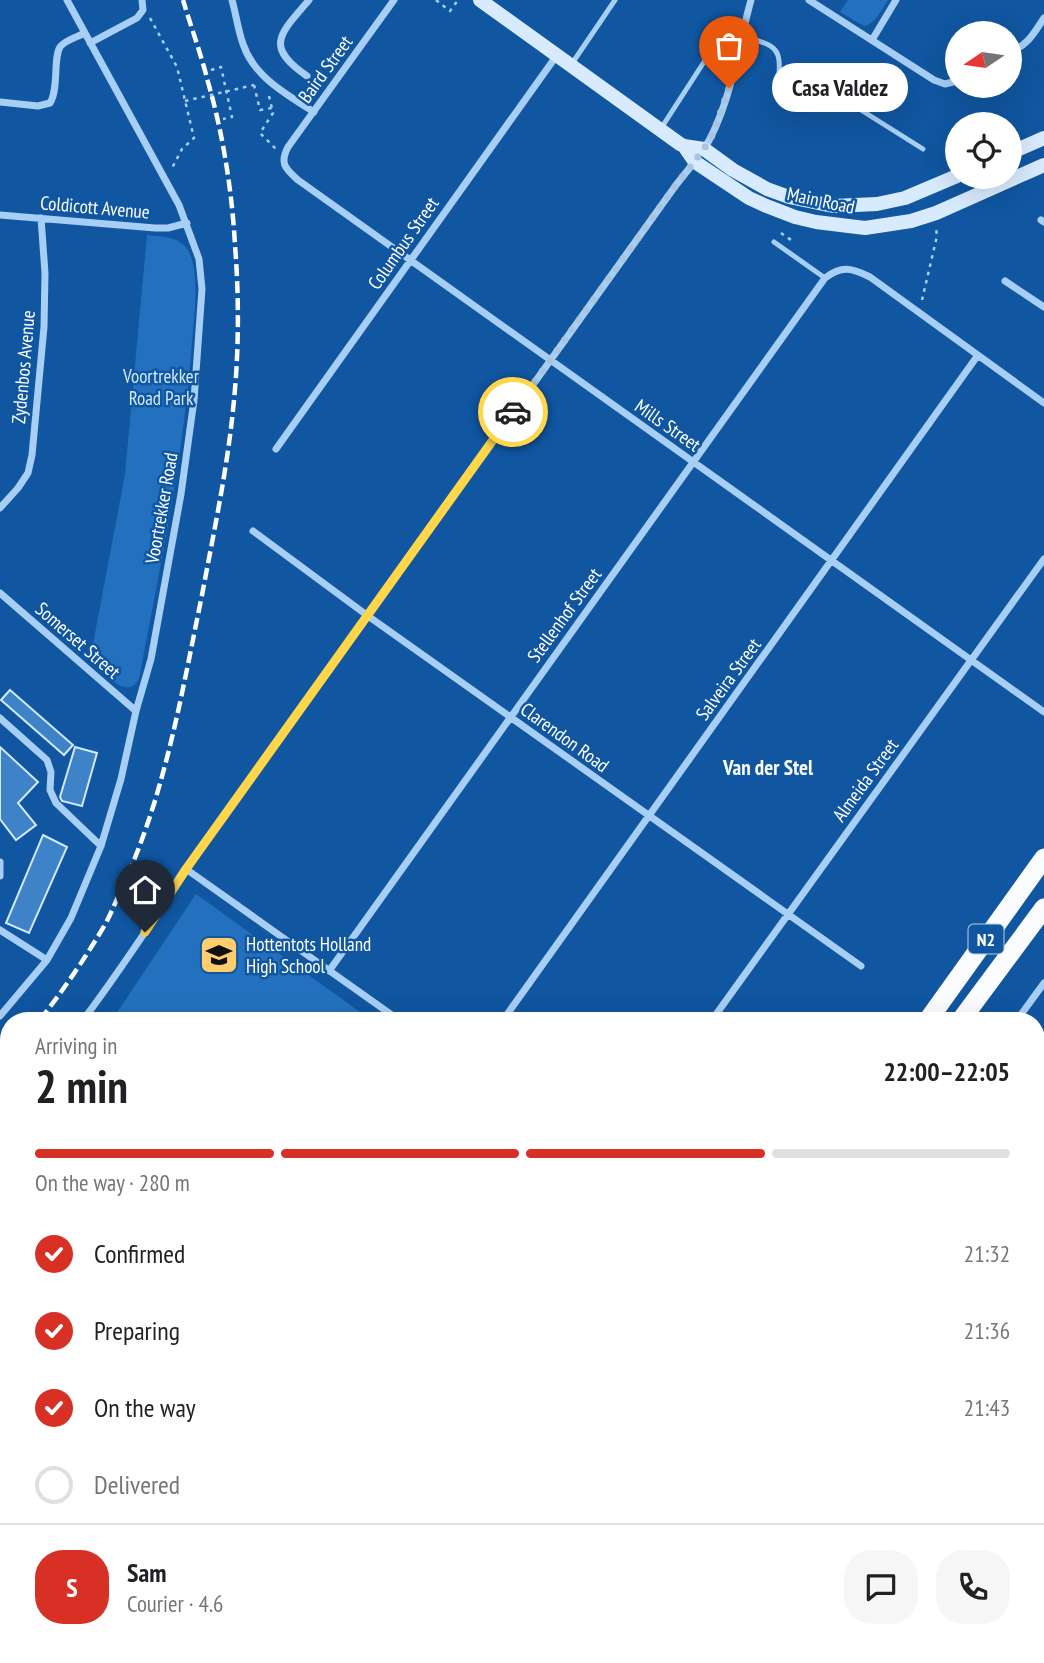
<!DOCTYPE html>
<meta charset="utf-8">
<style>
body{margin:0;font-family:"PT Sans Narrow",sans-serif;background:#f6f6f6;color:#202124;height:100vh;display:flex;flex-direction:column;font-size:26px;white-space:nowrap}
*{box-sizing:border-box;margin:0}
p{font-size:23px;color:#757577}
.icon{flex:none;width:38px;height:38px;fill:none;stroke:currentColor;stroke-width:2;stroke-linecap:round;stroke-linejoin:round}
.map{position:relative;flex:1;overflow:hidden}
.panel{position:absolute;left:0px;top:1012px;width:1045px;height:653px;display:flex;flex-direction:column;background:#fff;border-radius:28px 28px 0 0;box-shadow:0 7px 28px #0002}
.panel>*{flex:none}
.needle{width:46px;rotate:257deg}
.controls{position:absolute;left:945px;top:21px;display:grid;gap:14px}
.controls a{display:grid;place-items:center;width:77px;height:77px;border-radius:50%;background:#fff;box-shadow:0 7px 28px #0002;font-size:35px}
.pin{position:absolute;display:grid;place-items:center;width:60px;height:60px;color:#fff;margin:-72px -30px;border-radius:50% 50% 50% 0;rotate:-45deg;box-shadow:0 0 7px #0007}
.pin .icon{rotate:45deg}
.courier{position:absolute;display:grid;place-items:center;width:70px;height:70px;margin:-35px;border:5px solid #ffd54a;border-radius:50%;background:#fff;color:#222;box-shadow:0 2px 9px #0007}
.bubble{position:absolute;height:49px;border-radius:24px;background:#fff;box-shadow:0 7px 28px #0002;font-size:23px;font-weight:700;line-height:49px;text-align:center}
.summary em{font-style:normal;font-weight:700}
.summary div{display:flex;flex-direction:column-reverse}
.summary{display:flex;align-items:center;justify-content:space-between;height:119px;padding:0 35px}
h1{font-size:46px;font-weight:700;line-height:52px}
.bar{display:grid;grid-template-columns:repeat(4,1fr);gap:10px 7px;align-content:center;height:84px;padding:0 35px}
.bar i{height:9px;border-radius:5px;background:#e0e0e0}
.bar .on{background:#d93025}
.bar p{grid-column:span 4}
.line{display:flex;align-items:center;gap:18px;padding:0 35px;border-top:2px solid #e0e0e0}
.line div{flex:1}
.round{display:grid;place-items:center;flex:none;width:74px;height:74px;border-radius:28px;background:#f6f6f6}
ol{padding:0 35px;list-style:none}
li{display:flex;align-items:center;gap:21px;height:77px}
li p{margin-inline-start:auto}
li .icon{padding:7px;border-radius:50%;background:#d93025;color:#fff;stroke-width:4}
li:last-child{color:#757577}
li i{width:38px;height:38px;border:4px solid #e0e0e0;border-radius:50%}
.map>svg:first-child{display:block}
</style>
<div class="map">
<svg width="1044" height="1663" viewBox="0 0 1044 1663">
<rect width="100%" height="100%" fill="#1056a0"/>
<path fill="#2371be" d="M848,0H888C881,10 876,24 864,26L840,12Z
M147,235C162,237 181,236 189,252C200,273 194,318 192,342C184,455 160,567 139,679C126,702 103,671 90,660L125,474Z
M196,894L371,1020H112Z
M9,1134V1258L0,1245V1141Z
M0,1349L4,1355L9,1374V1435L0,1460Z"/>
<path fill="#3e82c8" stroke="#d1e8fe" stroke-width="2" d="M10,690L73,745L64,755L1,700Z
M0,747L38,782L18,803L36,825L16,840L0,819Z
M75,747L97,753L82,806L62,801L60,797Z
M43,835L67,847L29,933L6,923Z"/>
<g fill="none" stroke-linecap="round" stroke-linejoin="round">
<path stroke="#a7cef5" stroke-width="2.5" stroke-dasharray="3.5 5" stroke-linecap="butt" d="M436,0L450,11L458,0
M150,18L177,67L194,138L182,149L171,170
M211,70L221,67L232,117L223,119
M254,85L260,110L272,108
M269,96L273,113L260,133L276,149
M781,233L791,240
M922,300L937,236L936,228"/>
<path stroke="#a7cef5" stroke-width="5" d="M571,65L615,0
M853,105L878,71
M660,130L713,48C717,44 721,39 726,37C735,33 769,42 775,50C781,57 779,69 779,78L781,82L791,88L853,105L923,149
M774,242L825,278
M0,1258L9,1271
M0,1496L9,1472
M651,1656L662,1663
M919,1656L930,1663
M601,1663L606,1656"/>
<path stroke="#a7cef5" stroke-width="7" d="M232,0C236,14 238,30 243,44C254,77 286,94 314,112
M394,0L288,147C279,164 286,169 298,180L1044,712
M809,0L934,80L945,84L957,81
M872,40L896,0
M90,43L137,18L143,10L142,0
M1010,53C1029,43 1032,36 1044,18
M307,76C263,46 281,33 309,0
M0,102L38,106L50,103C59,89 53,58 60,47C65,40 77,37 85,33
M703,151C731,106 737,50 751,0
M0,215L155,228H168L187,223
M1041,220L1044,222
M1005,281L1044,307
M276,449L557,55
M0,508L18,488L28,473L32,455L44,327L45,273L41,218
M253,531L368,616L861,966
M0,593L136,711
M0,718L47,760L51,772L50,790L56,803L101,846
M0,862V876
M186,869L399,1020
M0,930L47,960
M329,971L825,278C842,265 852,268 870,277L1044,403
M0,1016L47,960L71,918L101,846L121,779L136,711L151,659L181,494L194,400L202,289L199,259L179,205L67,0
M83,1020C132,956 174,886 221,820C373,609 524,396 676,185L696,160
M503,1020L978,355
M712,1020L1044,559
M1017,1020L1044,983
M1036,1091L1044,1096
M0,1113L9,1106
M1036,1163L1044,1152
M1036,1453L1044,1442
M1036,1474L1044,1479"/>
<path stroke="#d8eafe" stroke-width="14" d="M480,0L680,144L684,146L704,149L733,170L767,189L789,197L833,206L877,204L905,198L957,176
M684,146L695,162L749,198L764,205L795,217L816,222L865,228L911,221L936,213L1044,165
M1010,153L1044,138"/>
<path stroke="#fafcff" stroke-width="19" d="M928,1020L1044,858
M961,1020L1044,908
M466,1663L471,1656
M507,1663L513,1656"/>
<path stroke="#fff" stroke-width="4.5" stroke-dasharray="12 5" stroke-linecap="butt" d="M40,1020C64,989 86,957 106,923C113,909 119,894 126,879C166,789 182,692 202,595C214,531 228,466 234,400C239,349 239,296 235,245C232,191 223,134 208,82C201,54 191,27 183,0
M0,1066L9,1057"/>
<path stroke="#a7cef5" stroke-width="2.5" stroke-dasharray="3.5 5" stroke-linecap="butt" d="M185,101L254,85"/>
</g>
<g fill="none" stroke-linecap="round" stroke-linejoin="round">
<path stroke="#abc4de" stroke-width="7" stroke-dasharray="0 12.6" d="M513,412L676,185L704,149L713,134L729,88"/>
<path stroke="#ffd54a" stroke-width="9" d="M145,932L186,869L513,412"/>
</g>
<defs>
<g id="school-square" transform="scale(2.0125)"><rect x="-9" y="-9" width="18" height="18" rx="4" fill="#ffcd6c" stroke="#1056a0"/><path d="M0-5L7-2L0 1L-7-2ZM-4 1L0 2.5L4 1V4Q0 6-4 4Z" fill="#111"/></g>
</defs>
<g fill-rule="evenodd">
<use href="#school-square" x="219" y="955"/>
</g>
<g text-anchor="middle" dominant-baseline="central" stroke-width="5" stroke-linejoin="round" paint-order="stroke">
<rect fill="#1056a0" stroke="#b7cce2" stroke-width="2" x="968.5" y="924.5" width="35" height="29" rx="5"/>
<g font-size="18" font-weight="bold" fill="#fff">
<text x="986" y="939">N2</text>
</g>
<g font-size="19" fill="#fff" stroke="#1056a0">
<text transform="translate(325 69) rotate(-54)">Baird Street</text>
<text transform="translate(821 200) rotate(12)">Main Road</text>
<text transform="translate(95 207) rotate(5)">Coldicott Avenue</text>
<text transform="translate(403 243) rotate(-55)">Columbus Street</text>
<text transform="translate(23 367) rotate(-85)">Zydenbos Avenue</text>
<text transform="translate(668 425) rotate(35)">Mills Street</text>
<text transform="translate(161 508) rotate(-80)">Voortrekker Road</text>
<text transform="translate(564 615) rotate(-54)">Stellenhof Street</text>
<text transform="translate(78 640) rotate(41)">Somerset Street</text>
<text transform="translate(728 679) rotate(-54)">Salveira Street</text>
<text transform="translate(565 737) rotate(36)">Clarendon Road</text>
<text transform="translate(865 780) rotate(-54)">Almeida Street</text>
</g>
<g font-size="19" fill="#d1e8fe" stroke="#1056a0">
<text x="161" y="376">Voortrekker<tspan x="161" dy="22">Road Park</tspan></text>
</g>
<g font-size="19" fill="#fff" stroke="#1056a0" text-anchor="start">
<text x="246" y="944">Hottentots Holland<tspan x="246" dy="22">High School</tspan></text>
</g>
<g font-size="21" font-weight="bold" fill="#fff" stroke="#1056a0">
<text x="768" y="767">Van der Stel</text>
</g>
</g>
</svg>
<div class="controls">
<a><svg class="needle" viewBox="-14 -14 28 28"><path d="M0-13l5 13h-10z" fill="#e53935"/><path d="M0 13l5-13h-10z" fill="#757577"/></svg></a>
<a><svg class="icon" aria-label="locate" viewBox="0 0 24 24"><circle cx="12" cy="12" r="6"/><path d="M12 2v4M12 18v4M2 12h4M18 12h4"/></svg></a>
</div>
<div class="pin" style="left:729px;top:88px;background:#ea580c"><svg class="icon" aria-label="bag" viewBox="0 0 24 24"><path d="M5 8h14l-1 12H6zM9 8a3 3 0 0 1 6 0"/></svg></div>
<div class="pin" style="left:145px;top:932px;background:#1f2937"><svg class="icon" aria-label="home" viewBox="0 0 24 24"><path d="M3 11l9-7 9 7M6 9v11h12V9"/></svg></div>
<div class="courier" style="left:513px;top:412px"><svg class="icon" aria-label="car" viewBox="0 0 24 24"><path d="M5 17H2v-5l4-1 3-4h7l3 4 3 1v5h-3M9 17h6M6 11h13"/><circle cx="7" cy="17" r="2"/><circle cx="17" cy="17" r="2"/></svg></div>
<div class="bubble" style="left:772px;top:63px;width:136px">Casa Valdez</div>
<section class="panel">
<div class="summary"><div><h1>2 min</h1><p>Arriving in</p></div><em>22:00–22:05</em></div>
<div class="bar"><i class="on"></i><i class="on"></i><i class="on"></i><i></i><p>On the way · 280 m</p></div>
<ol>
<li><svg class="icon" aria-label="check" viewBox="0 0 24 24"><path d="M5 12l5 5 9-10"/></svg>Confirmed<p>21:32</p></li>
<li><svg class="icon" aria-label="check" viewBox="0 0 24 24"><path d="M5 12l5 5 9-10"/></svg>Preparing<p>21:36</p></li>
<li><svg class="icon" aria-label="check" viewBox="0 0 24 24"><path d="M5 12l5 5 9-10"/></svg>On the way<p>21:43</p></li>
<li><i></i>Delivered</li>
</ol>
<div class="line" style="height:126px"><b class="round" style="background:#d93025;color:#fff">S</b><div><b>Sam</b><p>Courier · 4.6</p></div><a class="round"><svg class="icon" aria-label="chat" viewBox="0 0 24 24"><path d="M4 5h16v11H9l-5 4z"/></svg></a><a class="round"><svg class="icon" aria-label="phone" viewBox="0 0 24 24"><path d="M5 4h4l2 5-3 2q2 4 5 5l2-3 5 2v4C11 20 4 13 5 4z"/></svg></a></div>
</section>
</div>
